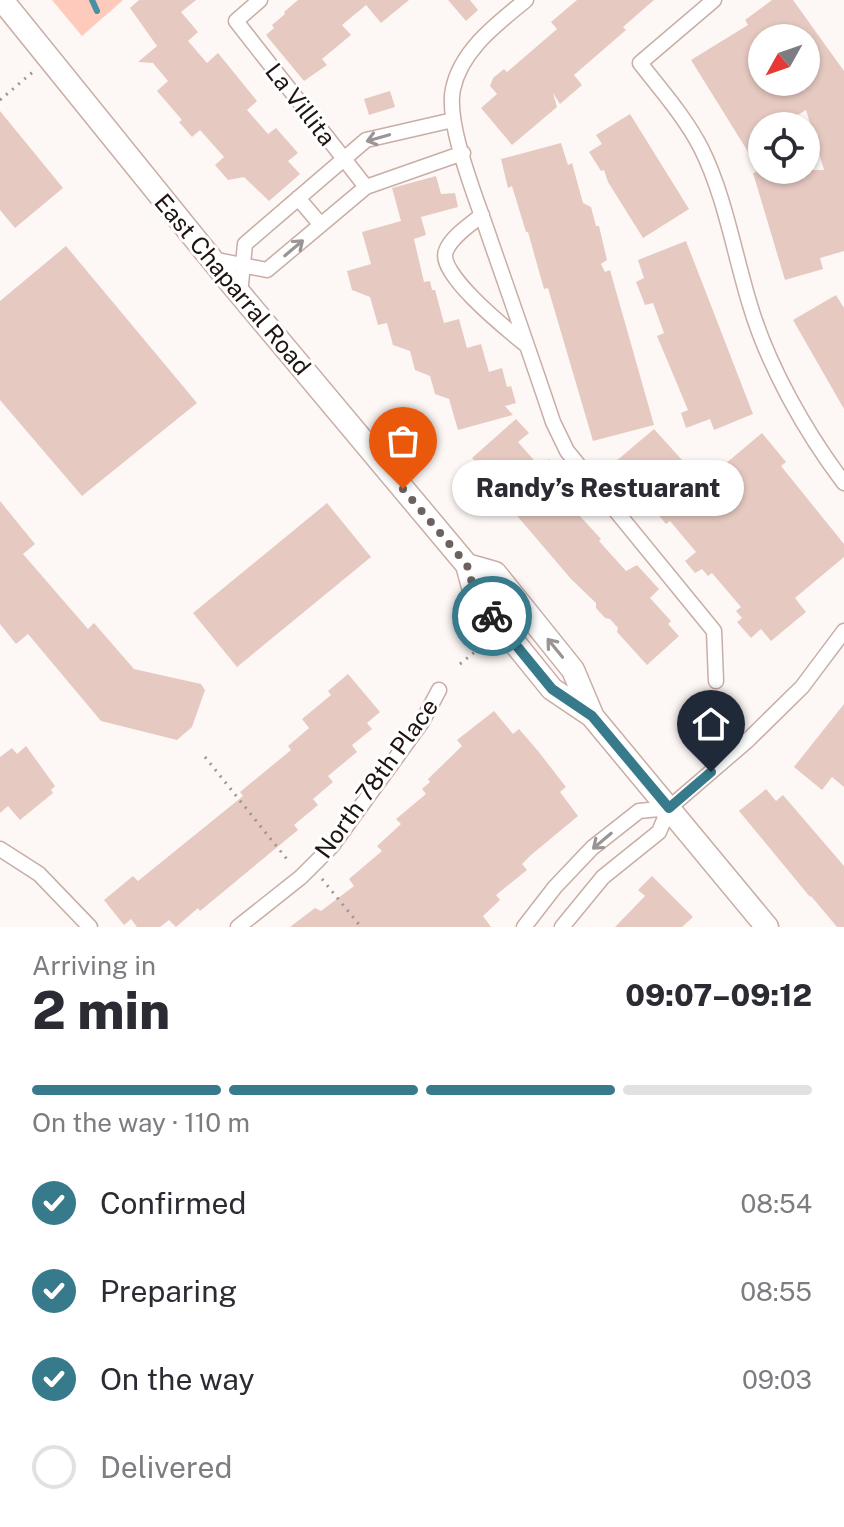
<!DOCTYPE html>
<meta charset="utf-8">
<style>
body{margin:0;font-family:"Public Sans",sans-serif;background:#f7f7f7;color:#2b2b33;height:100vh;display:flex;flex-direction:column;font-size:30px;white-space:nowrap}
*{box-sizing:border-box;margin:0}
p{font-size:26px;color:#7c7c81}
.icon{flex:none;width:44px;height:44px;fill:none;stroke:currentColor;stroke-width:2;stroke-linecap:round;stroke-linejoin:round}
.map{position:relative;height:927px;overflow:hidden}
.drawer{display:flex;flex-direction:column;background:#fff;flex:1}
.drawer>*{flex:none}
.needle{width:52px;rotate:230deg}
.controls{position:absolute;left:748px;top:24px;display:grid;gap:16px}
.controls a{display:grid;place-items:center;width:72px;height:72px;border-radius:50%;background:#fff;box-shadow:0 2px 6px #0004;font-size:40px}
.pin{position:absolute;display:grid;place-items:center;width:68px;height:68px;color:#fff;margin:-82px -34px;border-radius:50% 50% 50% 0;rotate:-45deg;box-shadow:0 0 8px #0007}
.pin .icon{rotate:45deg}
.courier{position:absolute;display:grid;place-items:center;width:80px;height:80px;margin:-40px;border:6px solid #377a8b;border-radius:50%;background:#fff;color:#222;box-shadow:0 2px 10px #0007}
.bubble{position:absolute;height:56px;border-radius:28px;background:#fff;box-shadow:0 2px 6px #0004;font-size:26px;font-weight:800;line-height:56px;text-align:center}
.overview em{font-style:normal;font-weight:800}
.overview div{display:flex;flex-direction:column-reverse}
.overview{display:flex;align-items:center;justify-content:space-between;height:136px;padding:0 32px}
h1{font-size:52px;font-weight:800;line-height:60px}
.bar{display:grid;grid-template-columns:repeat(4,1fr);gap:12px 8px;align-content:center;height:96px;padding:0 32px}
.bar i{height:10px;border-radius:6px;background:#e1e1e2}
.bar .selected{background:#377a8b}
.bar p{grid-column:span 4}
ol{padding:0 32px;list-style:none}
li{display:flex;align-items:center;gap:24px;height:88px}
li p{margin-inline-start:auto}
li .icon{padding:8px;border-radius:50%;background:#377a8b;color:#fff;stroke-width:4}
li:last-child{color:#7c7c81}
li i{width:44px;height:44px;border:4px solid #e1e1e2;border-radius:50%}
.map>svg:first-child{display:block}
</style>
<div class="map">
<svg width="844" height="927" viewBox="0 0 844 927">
<rect width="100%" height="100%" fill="#fdf7f5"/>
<path fill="#fecabb" d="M52,0H123L82,36Z"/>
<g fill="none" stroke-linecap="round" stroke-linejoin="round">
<path stroke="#4890a2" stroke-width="6" d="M92,0L97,11"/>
</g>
<path fill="#e6cac2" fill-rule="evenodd" d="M139,0H196L181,12L198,32L188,41L207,63L218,53L257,101L247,110L268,134L276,128L298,153L288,161L300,174L269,201L244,177L228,180L215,165L224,157L200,130L192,137L179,122L182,120L157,91L168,81L153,63L138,62L157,46L130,8Z
M298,0H409L381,23L366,5L342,25L351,35L322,59L327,65L304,81L266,35L274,28L272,25L285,14L284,12Z
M448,0H470L478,10L466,21Z
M577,0H654L623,27L626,30L574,75L582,85L560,104L553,93L557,107L512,145L481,108L497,94L490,86L493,78L504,69L507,72L557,29L551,22Z
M772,0H793L844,71V251L820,258L823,269L785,280L753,173L760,171L691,60L748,25L745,20ZM762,38H806V82H762ZM806,110L824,170H762V126H780Z
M390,91L395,107L369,115L364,99Z
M0,111L63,188L15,228L0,210Z
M630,114L689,209L643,238L608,182L604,170L601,171L589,152L602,144L596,135Z
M561,143L568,165L572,163L583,203L591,207L596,226H599L607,260L601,264L605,272L610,270L654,425L593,441L548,288L544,289L528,232H526L512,186L508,188L501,159Z
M436,176L441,194L455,193L458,207L421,217L426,235L414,239L424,282L430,281L432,290H435L444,323L459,319L467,348L481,344L489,372L502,368L507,387L511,386L516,403L505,406L513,415L458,430L449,399L435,394L430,376L415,370L410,351L393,345L387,323L378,325L370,297L352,290L347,271L371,264L362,232L401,221L392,188Z
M686,241L753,414L714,430L710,419L686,428L681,413L688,410L657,336L664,333L653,303L645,305L636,282L644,278L638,260Z
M66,246L197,403L82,496L0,400V301Z
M836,295L844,308V409L793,320Z
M516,419L529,433L518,442L540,467L549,459L561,472L554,479L560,486L556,490L601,539L599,541L626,571L637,565L659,589L650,598L671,621L668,624L679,636L647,665L617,632L618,628L610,619L605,618L596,608V603L571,579L513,511L515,509L510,503L511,498L502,489L493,482L465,493L463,491L486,472L472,458Z
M654,429L710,491L706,480L762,433L786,462L781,466L844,544V557L795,598L806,612L771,641L761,629L751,638L737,622L742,618L736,611L741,607L712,573L708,576L702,569L695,573L685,561L696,552L670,521L666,524L652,507L656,504L632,475L621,483L608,468Z
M0,501L35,544L23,554L88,629L94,623L134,669L201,684L205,690L192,727L177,740L101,721L28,634L16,644L0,624Z
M327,503L371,557L237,667L193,613Z
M348,674L380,712L367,723L372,729L352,745L357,752L328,776L333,782L313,799L318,805L294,825L298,830L200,911L198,908L176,927L169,920L160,927H137L131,919L124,925L104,900L133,876L138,881L243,796L240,792L291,750L288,746L309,728L302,719L331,695L328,691Z
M844,704V787L832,777L822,790L794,767Z
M494,711L513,734L519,729L538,751L566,787L560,792L578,816L531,855L522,864L527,870L496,895L500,900L483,916L491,927H290L315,908L321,911L354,886L349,879L382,851L377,846L401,824L396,819L426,794L422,789L430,782L428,779L462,746L457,740Z
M26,746L55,786L51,790L53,793L20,820L8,806L0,813V757L12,748L17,754Z
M766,789L776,801L783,795L844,866V927H837L811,896L810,897L739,811Z
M652,876L693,917L682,927H615L645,896L638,890Z"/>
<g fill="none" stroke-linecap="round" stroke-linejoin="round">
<g stroke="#c9ada6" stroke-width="17">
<path id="minor" d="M260,0L236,21L366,187
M526,0C498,23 461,50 453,89C445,125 479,205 491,242C512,302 533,362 553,422L567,451L714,631L716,681
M714,0L640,63C661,90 685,117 701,148C725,196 734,253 750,305C768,366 806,433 844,483
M298,198L321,225
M482,215C471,224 451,237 446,251C436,273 509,331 526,345
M212,259L267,270L366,187L463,153
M240,294L245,244L366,140L453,120
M0,849L39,874L90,927
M238,927L301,877L332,846L422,722L439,690
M524,927L555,887L592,848L639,811L669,808
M562,927L603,877L659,832L669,808L747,741L802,687L844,631"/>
</g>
<g stroke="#c9ada6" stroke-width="25">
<path id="secondary" d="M2,0L230,282L467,565L475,594L552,689L592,716L767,927
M467,565L495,573L573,670L592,715"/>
</g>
<path stroke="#9d9592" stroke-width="3" stroke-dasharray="2 6" stroke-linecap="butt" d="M0,100L34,71
M460,664L488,641
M205,757L290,863
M322,879L361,927"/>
<use href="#minor" stroke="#fff" stroke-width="14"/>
<use href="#secondary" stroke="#fff" stroke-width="22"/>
</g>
<defs><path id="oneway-shaft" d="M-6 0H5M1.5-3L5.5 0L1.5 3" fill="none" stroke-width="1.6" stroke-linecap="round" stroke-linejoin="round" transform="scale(2)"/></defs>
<g stroke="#9a9594">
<use href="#oneway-shaft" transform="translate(378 138) rotate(164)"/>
<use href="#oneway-shaft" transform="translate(294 248) rotate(-40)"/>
<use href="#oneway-shaft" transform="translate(555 648) rotate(-129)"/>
<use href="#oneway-shaft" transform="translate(602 841) rotate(140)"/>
</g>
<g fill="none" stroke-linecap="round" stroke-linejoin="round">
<path stroke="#6c6361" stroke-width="8" stroke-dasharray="0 14.4" d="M403,489L467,565L475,594L492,616"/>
<path stroke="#377a8b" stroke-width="10" d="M492,616L552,689L592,716L669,808L711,772"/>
</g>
<g text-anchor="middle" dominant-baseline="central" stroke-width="6" stroke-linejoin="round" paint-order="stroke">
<g font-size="24" fill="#1e1411" stroke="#fff">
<text transform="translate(301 104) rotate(52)">La Villita</text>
<text transform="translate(233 284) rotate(50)">East Chaparral Road</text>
<text transform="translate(376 778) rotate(-54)">North 78th Place</text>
</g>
</g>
</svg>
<div class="controls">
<a><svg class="needle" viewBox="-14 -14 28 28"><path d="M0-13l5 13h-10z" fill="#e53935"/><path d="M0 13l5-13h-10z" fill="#7c7c81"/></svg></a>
<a><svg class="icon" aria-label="locate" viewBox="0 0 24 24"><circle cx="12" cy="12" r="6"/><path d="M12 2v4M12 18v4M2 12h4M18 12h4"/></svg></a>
</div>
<div class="pin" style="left:403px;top:489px;background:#ea580c"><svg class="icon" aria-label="bag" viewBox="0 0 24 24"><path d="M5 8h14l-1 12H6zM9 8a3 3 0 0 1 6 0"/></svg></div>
<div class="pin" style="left:711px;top:772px;background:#1f2937"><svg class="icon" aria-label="home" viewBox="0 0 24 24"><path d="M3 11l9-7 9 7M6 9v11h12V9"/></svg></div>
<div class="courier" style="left:492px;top:616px"><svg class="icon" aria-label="bike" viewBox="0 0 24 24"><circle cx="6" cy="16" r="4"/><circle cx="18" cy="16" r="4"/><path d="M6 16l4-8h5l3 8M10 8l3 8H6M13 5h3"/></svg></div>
<div class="bubble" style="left:452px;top:460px;width:292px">Randy’s Restuarant</div>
</div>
<section class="drawer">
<div class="overview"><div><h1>2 min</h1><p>Arriving in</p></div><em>09:07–09:12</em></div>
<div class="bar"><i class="selected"></i><i class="selected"></i><i class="selected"></i><i></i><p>On the way · 110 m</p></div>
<ol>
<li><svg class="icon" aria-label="check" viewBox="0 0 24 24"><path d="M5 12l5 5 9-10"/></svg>Confirmed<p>08:54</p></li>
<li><svg class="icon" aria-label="check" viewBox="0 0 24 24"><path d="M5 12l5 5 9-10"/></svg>Preparing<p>08:55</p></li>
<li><svg class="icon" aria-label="check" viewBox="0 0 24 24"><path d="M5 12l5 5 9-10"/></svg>On the way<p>09:03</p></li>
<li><i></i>Delivered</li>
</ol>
</section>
